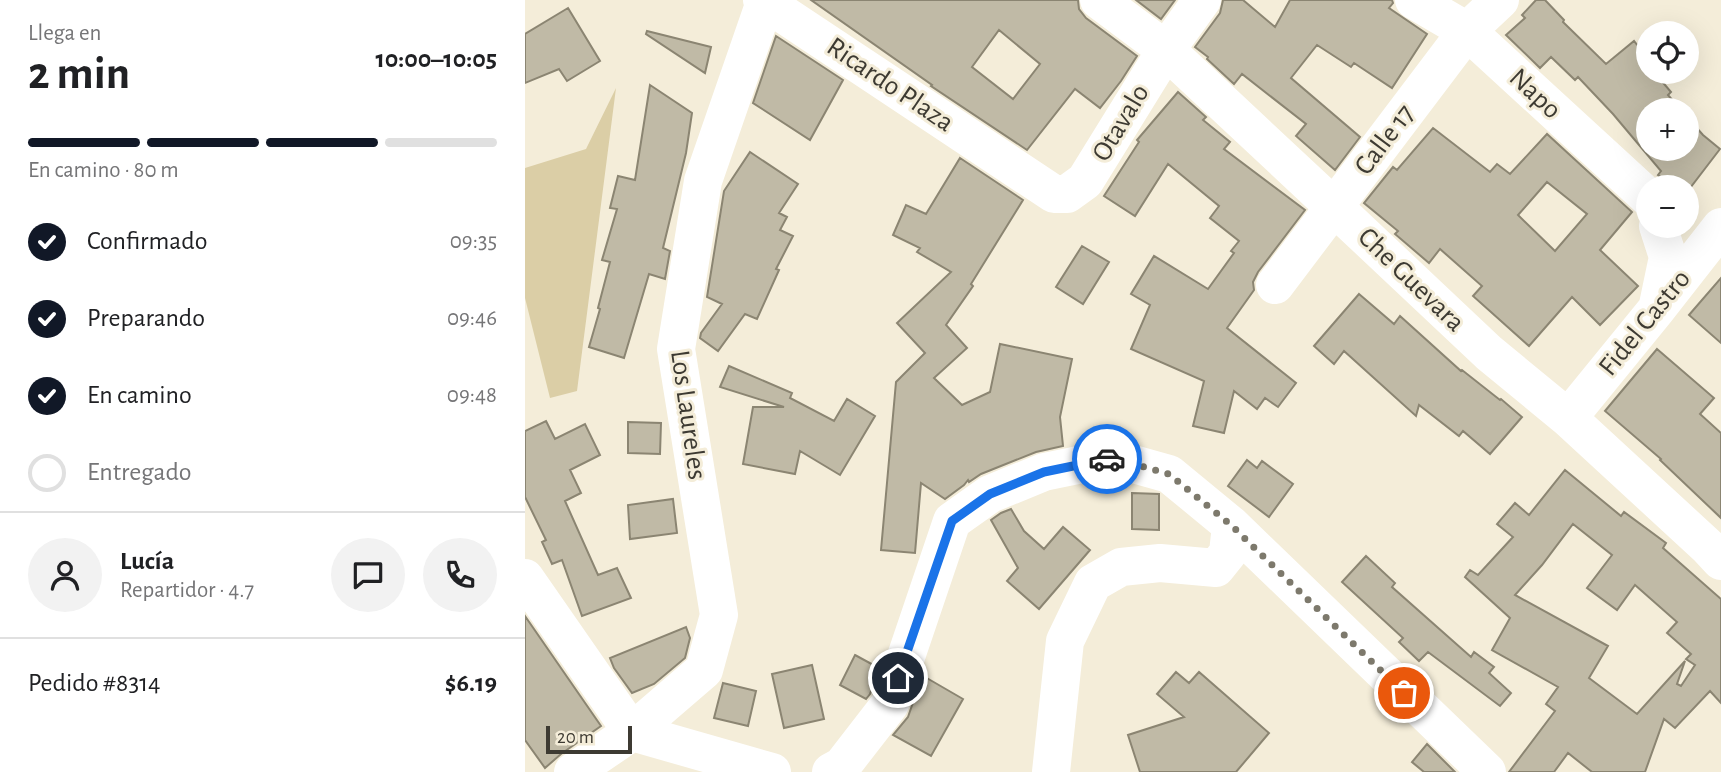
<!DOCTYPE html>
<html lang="es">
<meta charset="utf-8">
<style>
body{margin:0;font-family:"Alegreya Sans",sans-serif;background:#f2f2f2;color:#202124;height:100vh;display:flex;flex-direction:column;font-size:26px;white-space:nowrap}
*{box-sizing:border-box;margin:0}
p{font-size:23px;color:#757577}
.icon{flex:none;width:38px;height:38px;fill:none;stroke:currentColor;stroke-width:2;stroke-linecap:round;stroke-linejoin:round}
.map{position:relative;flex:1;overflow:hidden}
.panel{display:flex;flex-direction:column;background:#fff;width:525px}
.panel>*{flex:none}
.controls{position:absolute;left:1111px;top:21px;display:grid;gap:14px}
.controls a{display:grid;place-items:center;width:63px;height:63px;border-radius:50%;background:#fff;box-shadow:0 7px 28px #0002;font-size:35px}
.scale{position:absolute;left:21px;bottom:18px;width:86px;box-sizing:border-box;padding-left:7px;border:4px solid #3d3a32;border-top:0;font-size:19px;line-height:24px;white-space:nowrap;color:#3d3a32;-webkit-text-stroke:5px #f4edd9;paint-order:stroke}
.pin{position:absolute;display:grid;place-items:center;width:60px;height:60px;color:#fff;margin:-30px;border:4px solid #fff;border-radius:50%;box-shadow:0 2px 7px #0007}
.courier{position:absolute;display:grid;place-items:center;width:70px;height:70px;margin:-35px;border:5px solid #1a73e8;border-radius:50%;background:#fff;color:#222;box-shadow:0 2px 9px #0007}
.head em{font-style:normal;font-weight:700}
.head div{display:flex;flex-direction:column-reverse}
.head{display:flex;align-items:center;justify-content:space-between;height:119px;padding:0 28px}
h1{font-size:46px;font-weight:700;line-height:52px}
.bar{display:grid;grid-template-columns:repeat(4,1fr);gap:10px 7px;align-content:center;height:84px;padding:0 28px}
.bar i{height:9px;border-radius:5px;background:#e0e0e0}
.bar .current{background:#111827}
.bar p{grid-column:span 4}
.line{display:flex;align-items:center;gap:18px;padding:0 28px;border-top:2px solid #e0e0e0}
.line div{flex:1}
.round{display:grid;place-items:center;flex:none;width:74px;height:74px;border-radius:37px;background:#f2f2f2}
ol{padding:0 28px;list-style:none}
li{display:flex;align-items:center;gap:21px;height:77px}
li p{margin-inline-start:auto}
li .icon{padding:7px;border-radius:50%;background:#111827;color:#fff;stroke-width:4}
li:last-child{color:#757577}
li i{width:38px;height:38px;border:4px solid #e0e0e0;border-radius:50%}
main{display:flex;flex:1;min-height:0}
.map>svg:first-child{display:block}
</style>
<main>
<section class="panel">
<div class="head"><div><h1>2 min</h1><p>Llega en</p></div><em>10:00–10:05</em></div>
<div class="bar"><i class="current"></i><i class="current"></i><i class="current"></i><i></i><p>En camino · 80 m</p></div>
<ol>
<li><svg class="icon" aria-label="check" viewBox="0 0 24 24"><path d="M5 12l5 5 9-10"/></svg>Confirmado<p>09:35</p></li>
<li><svg class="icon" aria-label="check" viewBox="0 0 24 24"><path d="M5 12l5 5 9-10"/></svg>Preparando<p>09:46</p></li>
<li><svg class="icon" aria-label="check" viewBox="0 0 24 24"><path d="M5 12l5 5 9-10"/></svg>En camino<p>09:48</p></li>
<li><i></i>Entregado</li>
</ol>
<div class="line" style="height:126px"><a class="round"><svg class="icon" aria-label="person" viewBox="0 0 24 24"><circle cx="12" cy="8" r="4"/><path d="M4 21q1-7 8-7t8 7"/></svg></a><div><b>Lucía</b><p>Repartidor · 4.7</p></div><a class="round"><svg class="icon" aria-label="chat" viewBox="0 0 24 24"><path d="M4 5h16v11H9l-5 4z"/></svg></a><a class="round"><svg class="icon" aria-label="phone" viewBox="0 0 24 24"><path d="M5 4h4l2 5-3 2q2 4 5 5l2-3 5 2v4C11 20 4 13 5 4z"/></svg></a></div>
<div class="line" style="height:91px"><div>Pedido #8314</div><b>$6.19</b></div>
</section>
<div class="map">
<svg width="1196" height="772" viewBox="0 0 1196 772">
<rect width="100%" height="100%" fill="#f4edd9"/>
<path fill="#dbcea6" d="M91,88L52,391L25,398L0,298V168L61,149Z"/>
<path fill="#c0baa6" stroke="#8b8572" stroke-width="2" fill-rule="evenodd" d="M286,0H553L554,9L561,18L612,56L596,81L575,108L550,89L502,150L406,86L407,85ZM474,30L515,64L488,99L447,67Z
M611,0H650L636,19Z
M698,0H718L750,27L765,0H867L868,3L864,8L902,34L867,88L829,63L826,67L792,45L766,78L835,137L810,170L771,136L781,124L717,74L709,84L682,59L683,57L670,47L695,13Z
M1011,0H1020L1039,20L1038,22L1081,64L1109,41L1124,60V72H1129L1146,92L1143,95L1156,110H1124V149H1162V117L1178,135L1195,149L1162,192V187H1149L1133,175L1136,171L1088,114L1053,77L1050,80L1026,57L1015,68L981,35L1000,18L997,15Z
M43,8L75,61L42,81L34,69L0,83V34Z
M122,31L186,47L180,73L121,34Z
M251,36L318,80L285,140L228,103Z
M125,85L167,113L161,153L138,248L145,251L140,279L124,274L99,358L64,347L75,309L73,308L85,262L77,260L92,209L85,208L93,176L110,180Z
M653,92L681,117L678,120L705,142L699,149L780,210L733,272L728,282L729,290L702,328L771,383L753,407L740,398L732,409L709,391L699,433L668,426L679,381L606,349L625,305L606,294L629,256L683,289L709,253L706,251L714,241L685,218L694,206L643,164L610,216L579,196L614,142L612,140Z
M908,128L965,172L972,164L985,174L1022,134L1107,212L1075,250L1113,286L1075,325L1047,297L1004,346L948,296L957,286L915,249L904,263L870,234L873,231L839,203L868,167L872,170ZM1022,182L1062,214L1030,251L993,215Z
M225,152L273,184L254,213L262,217L255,230L268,236L251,269L254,270L232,319L220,314L193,351L175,338L176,333L197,304L182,297L199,191Z
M435,158L498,200L446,284L448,286L421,325L442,348L409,378L437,405L465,392L475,344L547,359L535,417L538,446L511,452L456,474L444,482L443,480L439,485L420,499L396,483L390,553L356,550L371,382L400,353L372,323L426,272L392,252L395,248L368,235L381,205L401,214Z
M557,246L584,262L558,304L531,287Z
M1196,278V343L1164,315Z
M834,294L869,324L875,316L936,371L937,370L975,400L976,399L997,417L965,454L938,431L934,436L894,405L891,416L819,351L809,364L789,346Z
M1132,349L1189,398L1175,414L1196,433V518L1135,460L1136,459L1080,411Z
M204,366L267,393L265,398L309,421L322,399L350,416L315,475L275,451L270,474L218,464L228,407H259L195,387Z
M21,421L30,439L60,424L75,455L45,470L56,493L40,501L73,575L92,568L106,598L57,616L37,560L27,564L17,542L21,540L0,497V431Z
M103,422L136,423L135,454L103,453Z
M722,460L732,468L737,461L768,484L744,517L703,486Z
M1040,470L1096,516L1099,512L1141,543L1138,548L1196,599V703L1185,691L1150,728L1139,719L1120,772H1067L1043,753L1029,772H984L1030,711L1021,704L1033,687L967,650L985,618L940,577L945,570L953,575L988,537L972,524L990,503L1004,515ZM1048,524L1087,555L1062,588L1092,610L1110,585L1152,622L1142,633L1166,654L1161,659L1170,665L1156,686L1152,684L1160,661L1112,714L1064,678L1083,646L990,595L1017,565Z
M607,493L634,494V530L607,529Z
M148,499L152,533L105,539L103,505Z
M486,509L499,531L519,549L538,527L565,550L514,609L482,581L493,568L466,520L476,513Z
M841,556L870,583L867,587L946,657L949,652L969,667L964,673L986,693L975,706L903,652L894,661L874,642L878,638L817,582Z
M0,616L76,726L36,754L20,768L0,740Z
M161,627L165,638L160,658L129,684L107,693L89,668L85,658Z
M330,655L354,668L345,694L341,699L315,685Z
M287,665L299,719L259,728L247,674Z
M651,672L664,683L674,672L744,733L711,772H615L603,735L659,717L632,694Z
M400,677L438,699L406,756L368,735L383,717L393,688Z
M198,683L231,691L223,726L189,718Z
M902,744L930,772H899L887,762Z"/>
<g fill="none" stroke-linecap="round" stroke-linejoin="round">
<path stroke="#fff" stroke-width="38" d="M237,0L529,194H542L560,181L641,50L677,0
M574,0L641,50L809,207L964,353L1043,418L1183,547L1196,561
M889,0L942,31L1124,198
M750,285L942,31L975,0
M1133,305L1143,257L1133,226
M1043,418L1131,310L1196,227
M0,578L107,732L247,772
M48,772L107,732L179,670L194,615L151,349L178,181L240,2
M306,772L317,766L365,704L427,521L465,494L519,472L587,458L644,474L706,525L962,772
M526,772L540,641L568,583L596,567L635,563L691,568L703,553L706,525"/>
</g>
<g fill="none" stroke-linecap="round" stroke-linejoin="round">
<path stroke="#7d796c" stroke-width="7" stroke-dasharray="0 12.6" d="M582,459L587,458L644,474L706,525L879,693"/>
<path stroke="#1a73e8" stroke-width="9" d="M373,678L427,521L465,494L519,472L582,459"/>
</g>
<g text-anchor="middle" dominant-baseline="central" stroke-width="6" stroke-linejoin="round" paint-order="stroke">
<g font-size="28" fill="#3d3a32" stroke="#f4edd9">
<text transform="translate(365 85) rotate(34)">Ricardo Plaza</text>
<text transform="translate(1010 94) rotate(43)">Napo</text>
<text transform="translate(596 123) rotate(-59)">Otavalo</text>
<text transform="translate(860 140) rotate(-53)">Calle 17</text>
<text transform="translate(886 280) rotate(44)">Che Guevara</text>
<text transform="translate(1120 323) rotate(-51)">Fidel Castro</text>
<text transform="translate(163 415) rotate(82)">Los Laureles</text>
</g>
</g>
</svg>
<div class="controls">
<a><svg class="icon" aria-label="locate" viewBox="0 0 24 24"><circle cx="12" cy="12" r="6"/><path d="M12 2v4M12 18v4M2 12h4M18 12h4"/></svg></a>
<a>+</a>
<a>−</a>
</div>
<div class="scale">20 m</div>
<div class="pin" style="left:879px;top:693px;background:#ea580c"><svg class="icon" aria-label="bag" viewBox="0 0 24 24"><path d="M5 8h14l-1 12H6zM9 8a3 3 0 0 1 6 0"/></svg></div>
<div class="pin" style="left:373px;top:678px;background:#1f2937"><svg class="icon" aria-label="home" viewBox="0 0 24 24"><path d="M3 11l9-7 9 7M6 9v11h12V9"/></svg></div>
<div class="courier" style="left:582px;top:459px"><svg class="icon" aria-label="car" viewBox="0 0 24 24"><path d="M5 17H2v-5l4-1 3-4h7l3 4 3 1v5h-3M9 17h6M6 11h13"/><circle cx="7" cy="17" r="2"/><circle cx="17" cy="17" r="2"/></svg></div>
</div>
</main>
